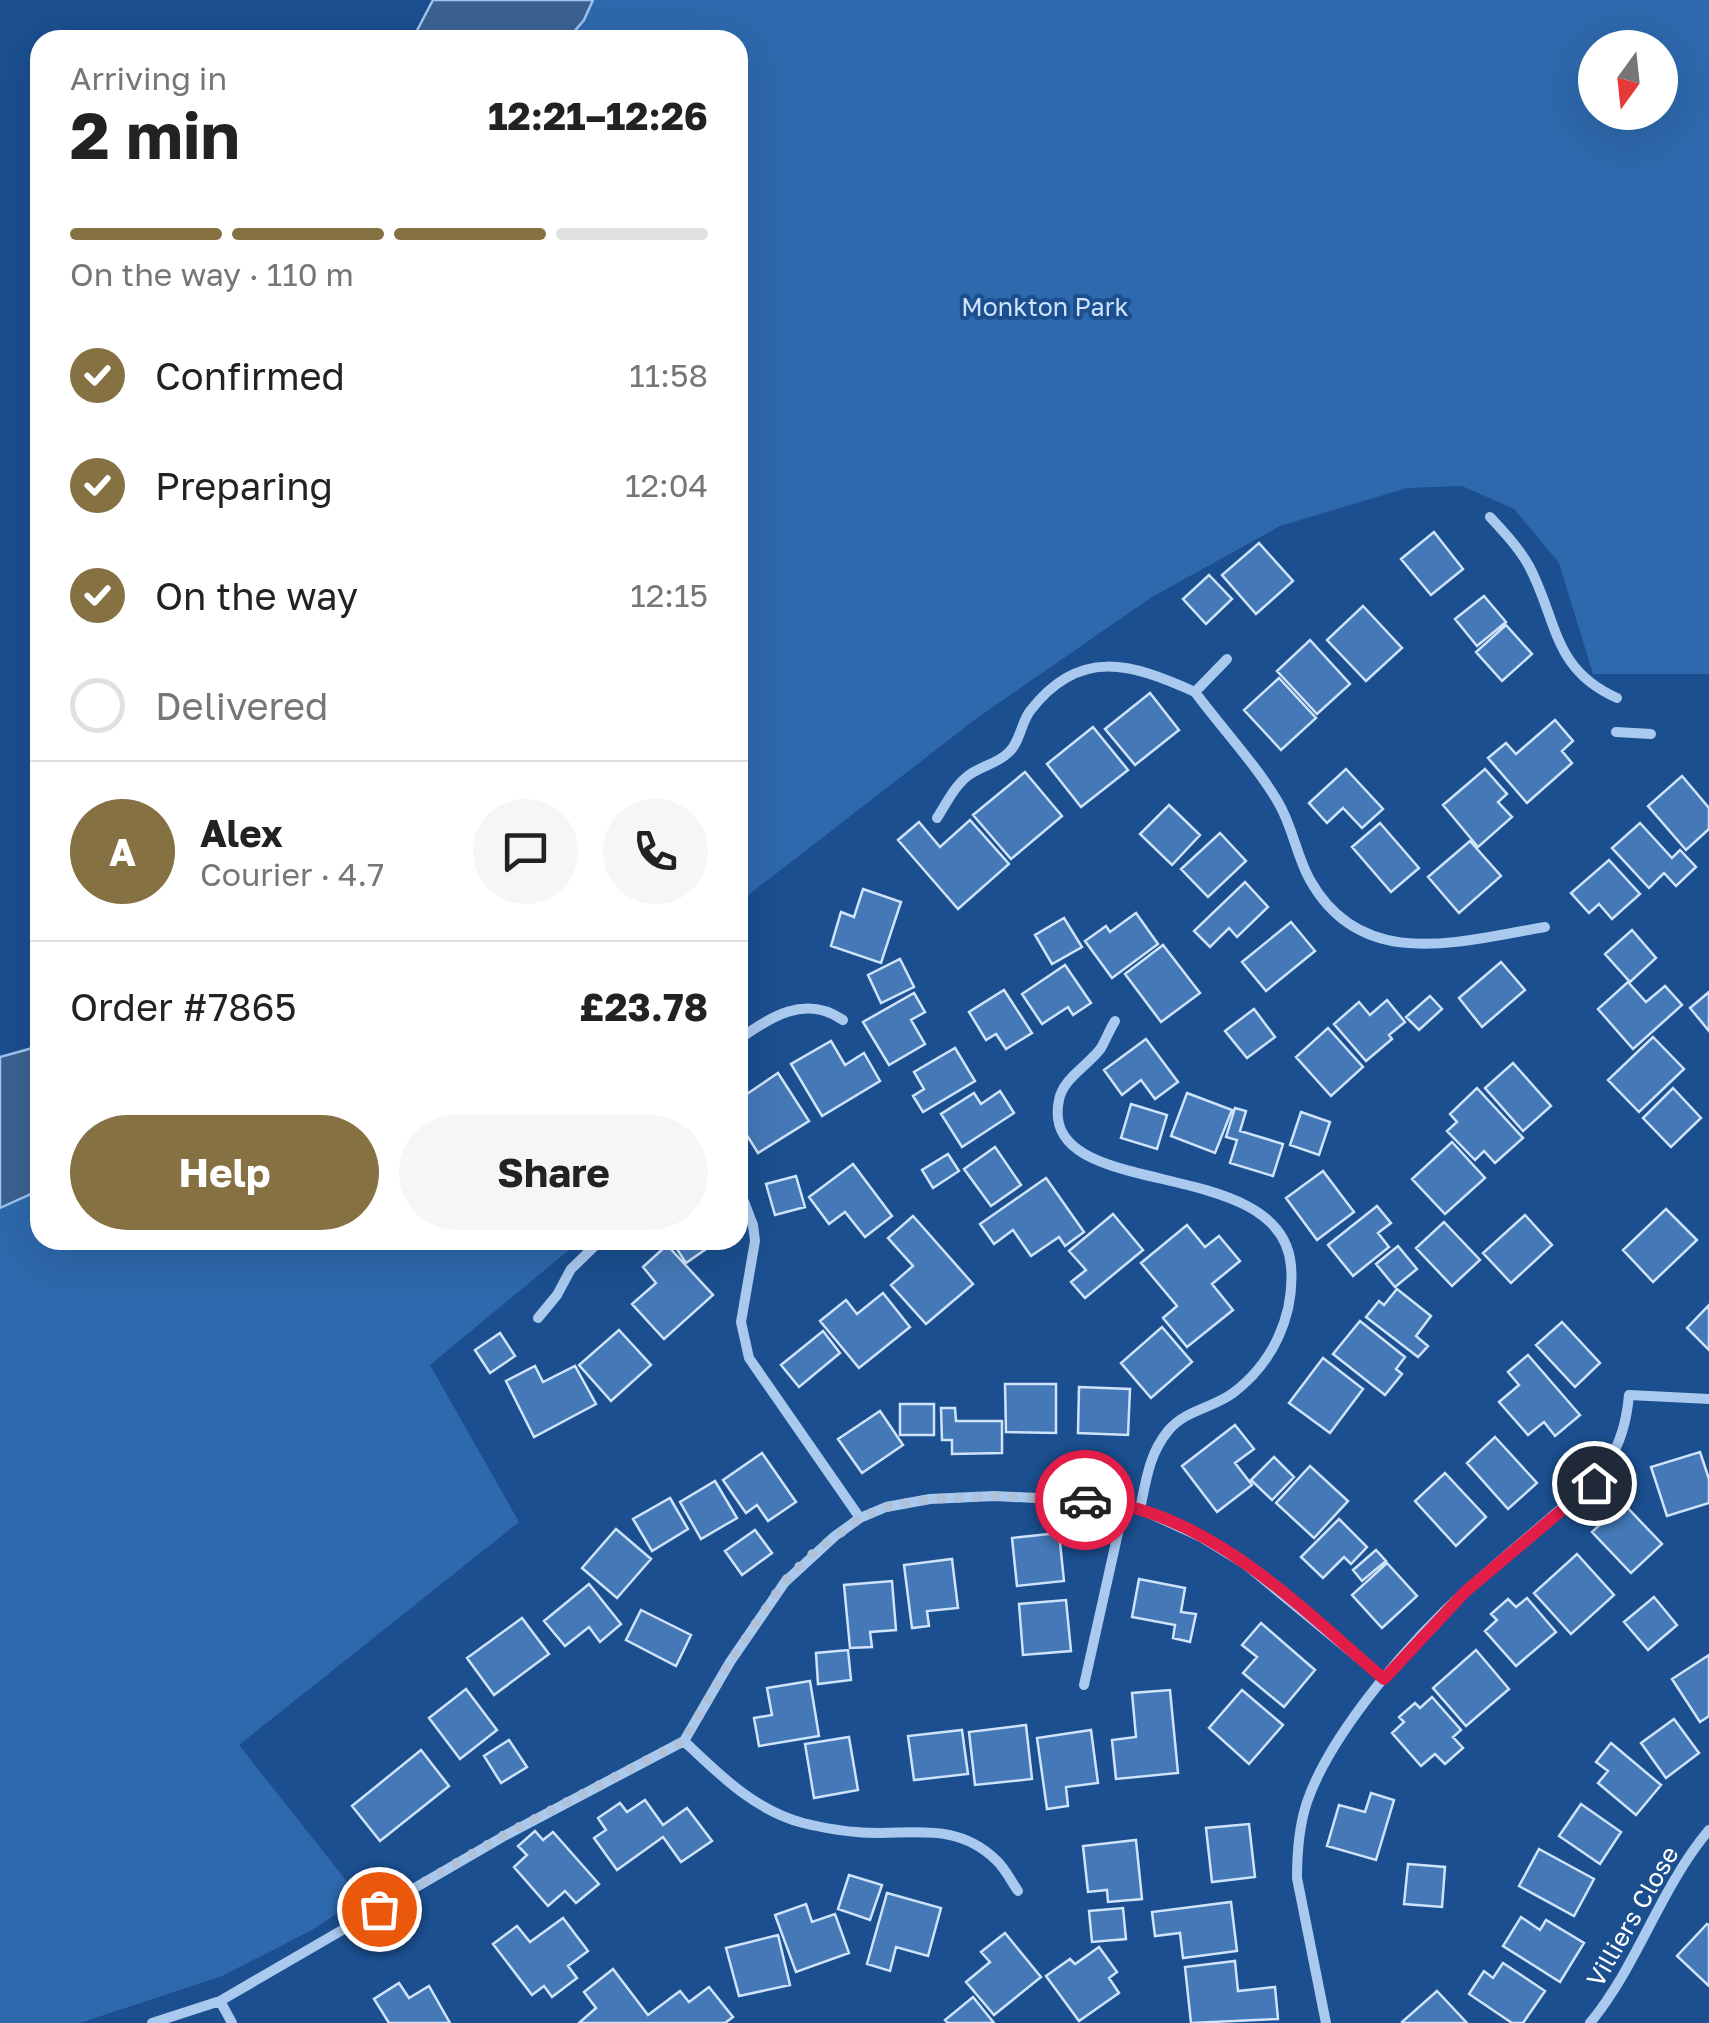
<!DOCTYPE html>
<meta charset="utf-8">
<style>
body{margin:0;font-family:"Golos Text",sans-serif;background:#f6f6f6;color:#222;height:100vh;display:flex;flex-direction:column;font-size:38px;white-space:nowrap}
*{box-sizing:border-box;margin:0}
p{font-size:32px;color:#767676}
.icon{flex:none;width:55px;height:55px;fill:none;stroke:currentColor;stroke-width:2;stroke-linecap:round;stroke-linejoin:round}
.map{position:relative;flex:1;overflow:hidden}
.side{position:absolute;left:30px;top:30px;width:718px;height:1220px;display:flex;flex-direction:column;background:#fff;border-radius:30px;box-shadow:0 10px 40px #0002}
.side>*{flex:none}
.needle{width:65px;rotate:195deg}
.controls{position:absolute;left:1578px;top:30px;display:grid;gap:20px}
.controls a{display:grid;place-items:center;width:100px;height:100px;border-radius:50%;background:#fff;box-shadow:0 10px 40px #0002;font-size:50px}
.pin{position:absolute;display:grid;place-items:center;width:85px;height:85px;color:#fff;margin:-42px;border:5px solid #fff;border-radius:50%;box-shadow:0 2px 10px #0007}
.courier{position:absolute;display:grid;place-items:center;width:100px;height:100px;margin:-50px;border:8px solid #e11d48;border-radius:50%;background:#fff;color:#222;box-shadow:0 2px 12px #0007}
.overview em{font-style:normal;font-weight:700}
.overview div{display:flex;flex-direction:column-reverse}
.overview{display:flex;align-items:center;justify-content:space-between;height:170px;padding:0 40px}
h1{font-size:65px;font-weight:700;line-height:75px}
.bar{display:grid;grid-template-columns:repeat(4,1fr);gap:15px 10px;align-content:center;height:120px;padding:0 40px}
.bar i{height:12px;border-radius:8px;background:#e0e0e0}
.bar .selected{background:#857141}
.bar p{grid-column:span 4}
.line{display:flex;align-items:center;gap:25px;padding:0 40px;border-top:2px solid #e0e0e0}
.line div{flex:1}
.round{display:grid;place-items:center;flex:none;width:105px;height:105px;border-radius:52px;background:#f6f6f6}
ol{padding:0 40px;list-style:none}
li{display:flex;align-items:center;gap:30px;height:110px}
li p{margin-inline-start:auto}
li .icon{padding:10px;border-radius:50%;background:#857141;color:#fff;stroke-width:4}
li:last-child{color:#767676}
li i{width:55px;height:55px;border:5px solid #e0e0e0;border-radius:50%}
.action{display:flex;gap:20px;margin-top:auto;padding:20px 40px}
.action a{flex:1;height:115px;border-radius:60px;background:#857141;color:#fff;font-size:40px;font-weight:700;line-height:115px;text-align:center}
.action a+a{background:#f6f6f6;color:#222}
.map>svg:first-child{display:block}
</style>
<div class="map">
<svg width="1709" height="2023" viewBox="0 0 1709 2023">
<rect width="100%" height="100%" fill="#1b4f8f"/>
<path fill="#2e69ad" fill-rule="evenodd" d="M591,0H1709V674H1593L1559,563L1514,509L1462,486L1407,488L1280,526L1152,597L977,718L738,903V40H564ZM1595,48H1660V112H1595Z
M40,1152V1240H581L430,1365L519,1522L239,1745L360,1898L312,1930L222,1976L80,2023H0V1179Z"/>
<path fill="#3c6290" stroke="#9cc4f0" stroke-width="2.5" d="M433,0H593L584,20L567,40H412Z
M40,1046V1190L0,1208V1057Z"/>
<path fill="#4478b7" stroke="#cfe3fa" stroke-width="2.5" d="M1434,532L1463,569L1431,595L1401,559Z
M1259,543L1293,581L1256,614L1222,575Z
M1209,575L1232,599L1206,624L1183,599Z
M1484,596L1506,622L1477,646L1455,619Z
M1363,606L1402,648L1366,681L1327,640Z
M1506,625L1532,654L1502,681L1476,652Z
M1310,640L1350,684L1317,714L1277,671Z
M1279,678L1316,718L1281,750L1244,710Z
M1150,693L1179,730L1135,765L1105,729Z
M1555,720L1573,741L1562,751L1572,763L1527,803L1488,758L1506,743L1516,754Z
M1093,727L1128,770L1081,807L1047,764Z
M1346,769L1383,809L1362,828L1343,808L1327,823L1309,803Z
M1485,769L1507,794L1498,802L1512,817L1478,847L1443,805Z
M1025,772L1062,816L1011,859L973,815Z
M1682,776L1709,808V829L1686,850L1648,806Z
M1169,805L1200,835L1172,865L1140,834Z
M970,820L1009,864L958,909L898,840L919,822L940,847Z
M1380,823L1419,868L1391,892L1352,847Z
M1640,823L1672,858L1680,850L1696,867L1676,886L1664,873L1649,888L1612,848Z
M1220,833L1246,861L1208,897L1181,869Z
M1470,841L1501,876L1459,913L1428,877Z
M1609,860L1640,894L1612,919L1599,904L1589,913L1571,893Z
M1245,882L1268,907L1237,937L1229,928L1210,947L1194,931Z
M863,889L901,902L881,963L831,946L841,912L854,917Z
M1136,913L1158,944L1112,978L1085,941L1106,926L1110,932Z
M1064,918L1082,947L1052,964L1035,935Z
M1291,922L1315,951L1266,991L1242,962Z
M1632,930L1656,958L1630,982L1605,954Z
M1163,945L1200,993L1161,1022L1125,974Z
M900,959L914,987L881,1003L868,975Z
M1501,962L1525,990L1482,1027L1459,998Z
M1065,965L1091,1003L1073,1015L1068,1007L1042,1024L1022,994Z
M1628,982L1646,1002L1665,986L1682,1005L1633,1049L1598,1009Z
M1004,990L1032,1033L1006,1049L996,1034L986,1040L969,1012Z
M1709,992V1031L1690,1008Z
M914,993L925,1012L911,1020L925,1044L889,1065L863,1022Z
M1430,996L1442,1009L1419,1030L1406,1017Z
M1387,1000L1405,1022L1389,1035L1392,1039L1366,1061L1334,1024L1359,1002L1370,1015Z
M1254,1009L1275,1037L1247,1058L1225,1031Z
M1328,1028L1363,1067L1331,1096L1296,1057Z
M1653,1037L1684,1069L1639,1112L1608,1080Z
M1146,1039L1178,1082L1155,1099L1141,1080L1122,1095L1104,1070Z
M831,1041L845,1065L864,1053L880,1081L822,1116L791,1064Z
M955,1048L975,1081L923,1112L913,1096L924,1089L914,1072Z
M1513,1063L1551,1106L1523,1131L1485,1088Z
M778,1073L809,1121L758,1153L738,1121V1100Z
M1477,1088L1523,1138L1495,1163L1484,1151L1475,1160L1447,1131L1457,1122L1450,1114Z
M1673,1088L1701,1118L1671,1147L1643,1118Z
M1000,1091L1014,1113L962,1147L941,1114L974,1093L981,1104Z
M1187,1093L1232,1110L1215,1153L1171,1136Z
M1131,1104L1167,1115L1157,1149L1121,1138Z
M1235,1108L1246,1111L1240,1131L1283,1144L1273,1176L1230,1163L1237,1140L1226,1137Z
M1301,1112L1330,1122L1319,1155L1290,1145Z
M1452,1142L1485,1178L1445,1214L1412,1179Z
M995,1147L1021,1185L991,1206L964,1169Z
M948,1154L959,1171L933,1188L922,1170Z
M853,1164L892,1216L865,1237L845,1212L829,1224L809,1197Z
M1323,1171L1354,1212L1317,1240L1286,1198Z
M796,1176L805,1207L775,1215L766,1184Z
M1046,1178L1084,1232L1065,1246L1059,1237L1031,1256L1013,1230L994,1244L980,1224Z
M1377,1206L1391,1223L1378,1233L1389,1247L1353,1276L1328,1245Z
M1666,1209L1697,1240L1653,1282L1623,1250Z
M1113,1214L1143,1250L1085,1298L1071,1282L1086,1270L1069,1251Z
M1525,1215L1552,1245L1511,1283L1483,1253Z
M913,1216L973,1284L926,1324L891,1285L913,1266L888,1238Z
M1444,1222L1480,1260L1452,1286L1416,1248Z
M1187,1225L1205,1247L1219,1236L1240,1261L1212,1284L1233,1310L1187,1347L1163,1318L1177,1306L1141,1263Z
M671,1240H704L709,1247L686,1263Z
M667,1245L713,1295L664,1339L632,1304L656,1283L643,1267Z
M1398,1246L1417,1269L1395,1287L1376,1264Z
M1397,1289L1431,1316L1416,1336L1428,1346L1418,1357L1366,1317L1379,1301L1384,1305Z
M883,1293L910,1327L859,1368L820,1321L846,1300L857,1314Z
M1709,1305V1350L1687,1328Z
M1360,1321L1405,1357L1396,1369L1402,1374L1385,1395L1333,1354Z
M1562,1322L1600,1363L1575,1387L1536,1345Z
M1162,1327L1192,1362L1151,1398L1121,1363Z
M619,1330L651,1365L611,1401L579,1365Z
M823,1331L840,1353L799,1387L781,1365Z
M500,1333L515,1356L490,1373L475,1350Z
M1528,1355L1580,1415L1555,1436L1544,1422L1528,1435L1499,1402L1519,1385L1508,1372Z
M1323,1358L1363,1389L1330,1433L1289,1403Z
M535,1366L543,1382L575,1366L596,1404L534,1437L506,1381Z
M1005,1384H1056V1433L1006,1432Z
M1079,1387L1130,1389L1128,1435L1078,1433Z
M900,1404H934V1435H900Z
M941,1408H955L956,1421H1002V1453L952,1454V1440H942Z
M880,1411L903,1445L862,1473L838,1439Z
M1235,1425L1254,1449L1235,1463L1252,1485L1217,1512L1182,1466Z
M1495,1437L1537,1483L1508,1509L1467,1463Z
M1700,1452L1709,1479V1503L1667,1516L1651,1467Z
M762,1453L796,1502L768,1521L757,1505L746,1513L723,1480Z
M1274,1457L1294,1477L1272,1500L1251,1480Z
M1310,1466L1348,1501L1314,1538L1276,1503Z
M1445,1473L1486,1517L1456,1546L1415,1501Z
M715,1481L737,1518L701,1539L680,1502Z
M670,1498L688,1529L652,1551L633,1519Z
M1623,1503L1662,1544L1631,1573L1592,1532Z
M1339,1519L1367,1547L1351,1564L1344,1557L1323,1578L1301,1557Z
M616,1529L651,1559L617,1598L582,1568Z
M755,1530L772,1553L742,1575L725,1551Z
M1059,1533L1064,1581L1017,1586L1012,1538Z
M1376,1550L1386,1561L1362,1581L1353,1570Z
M1577,1554L1614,1595L1571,1634L1534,1593Z
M952,1559L958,1608L927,1611L929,1626L912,1628L904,1565Z
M1387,1563L1417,1596L1382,1628L1352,1595Z
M1139,1579L1185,1588L1181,1612L1196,1614L1190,1642L1173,1638L1175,1625L1132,1617Z
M892,1581L896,1630L870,1632L872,1647L850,1648L844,1585Z
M589,1584L621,1624L600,1642L589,1627L565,1646L544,1621Z
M1654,1597L1677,1625L1648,1650L1624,1622Z
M1527,1598L1556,1632L1516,1666L1485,1631L1497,1620L1491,1614L1508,1599L1516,1607Z
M1066,1600L1071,1651L1023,1655L1019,1604Z
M641,1610L691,1635L676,1666L626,1640Z
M522,1618L549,1654L494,1695L467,1658Z
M1261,1623L1315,1670L1284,1707L1243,1673L1257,1657L1242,1645Z
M848,1650L851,1680L818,1684L816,1653Z
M1476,1650L1509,1689L1466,1726L1433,1688Z
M1709,1655V1716L1700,1722L1672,1679Z
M810,1681L819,1736L759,1746L754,1718L772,1715L767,1688Z
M466,1689L497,1730L460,1759L429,1718Z
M1170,1690L1178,1773L1116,1779L1112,1740L1136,1737L1132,1693Z
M1242,1690L1283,1725L1249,1764L1209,1728Z
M1432,1697L1461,1730L1453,1737L1463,1748L1445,1764L1435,1754L1421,1766L1392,1733L1404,1722L1399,1717L1415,1703L1420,1708Z
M1674,1719L1699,1753L1666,1778L1641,1743Z
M1026,1725L1032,1779L975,1785L969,1732Z
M962,1730L968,1774L914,1780L908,1736Z
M1091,1730L1098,1783L1066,1787L1068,1806L1047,1809L1037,1738Z
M849,1737L858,1790L814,1798L805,1744Z
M509,1740L527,1767L501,1783L484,1756Z
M1611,1743L1661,1785L1636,1815L1598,1783L1608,1771L1596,1762Z
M421,1750L449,1786L380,1841L352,1806Z
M1371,1793L1394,1800L1376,1860L1327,1846L1339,1805L1365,1812Z
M645,1800L663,1825L687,1808L712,1841L681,1862L663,1837L617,1870L594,1838L606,1830L598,1818L620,1803L627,1812Z
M1581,1804L1621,1832L1600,1864L1559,1836Z
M1249,1824L1255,1877L1212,1882L1206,1828Z
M535,1831L543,1840L553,1832L599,1884L576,1903L565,1891L548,1906L514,1867L527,1855L518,1846Z
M1136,1840L1142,1899L1108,1902L1107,1890L1088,1892L1083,1846Z
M1539,1849L1594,1879L1574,1916L1519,1886Z
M1408,1864L1445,1867L1442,1907L1404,1904Z
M849,1875L882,1885L870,1920L838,1909Z
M887,1893L941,1908L928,1956L896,1947L890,1971L867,1964Z
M1231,1902L1237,1951L1183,1958L1180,1933L1155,1936L1152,1912Z
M806,1904L812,1922L835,1914L849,1953L796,1972L775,1915Z
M1123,1908L1126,1939L1092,1942L1089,1911Z
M1521,1917L1540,1930L1546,1920L1584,1943L1560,1982L1503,1946Z
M563,1918L588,1951L568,1966L577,1978L552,1997L544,1986L532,1995L493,1944L517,1926L530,1942Z
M1707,1924L1709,1925V1986L1677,1956Z
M1005,1933L1041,1977L994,2015L966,1982L990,1962L981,1952Z
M778,1935L790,1985L739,1996L726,1948Z
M1099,1947L1117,1972L1109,1978L1119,1993L1079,2021L1046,1976L1070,1959L1075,1964Z
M1235,1961L1238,1991L1275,1987L1278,2019L1191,2023L1185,1967Z
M1503,1963L1545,1991L1523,2023H1512L1469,1994L1484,1971L1493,1978Z
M613,1969L648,2015L680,1991L689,2002L709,1987L733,2017L725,2023H579L596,2008L584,1992Z
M399,1983L409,1998L429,1986L450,2023H389L374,1999Z
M1437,1991L1467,2023H1403L1402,2022Z
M973,1997L994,2023H948L945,2020Z"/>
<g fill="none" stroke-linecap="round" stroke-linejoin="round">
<path stroke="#a9c9ee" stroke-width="10" d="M1490,517C1504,532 1519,548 1529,566C1558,621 1552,669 1617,698
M1227,659L1195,692C1220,726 1258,767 1278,802C1293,827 1296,855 1310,880C1362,973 1460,941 1545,927
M1616,732L1651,734
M937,818C946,804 955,785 969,775C981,766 999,763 1009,752C1020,742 1021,723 1030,711C1079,647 1131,663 1195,692
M1115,1021C1110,1029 1106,1039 1101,1048C1088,1066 1063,1078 1059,1100C1037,1205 1282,1151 1291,1266C1295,1315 1273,1363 1233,1393C1213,1408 1185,1410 1168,1431C1149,1454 1146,1481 1140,1509
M738,1040C770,1017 805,994 843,1020
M738,1186L753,1225L755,1241L741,1322L749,1358L860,1518
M538,1318L557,1295L571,1269L601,1240
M1084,1685L1124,1506
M684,1741C720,1775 754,1810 803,1823C820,1827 839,1831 857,1832C907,1837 954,1819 996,1860C1005,1868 1011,1881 1018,1891
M220,2001L232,2023
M152,2023L220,2001L506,1835L684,1741L730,1662L785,1582L835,1536L860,1518L886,1507L930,1499L994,1496L1078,1500L1140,1509L1201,1537L1245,1564L1384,1679
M1326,2023L1297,1878C1297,1852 1299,1826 1307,1802C1331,1732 1413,1638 1468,1589C1495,1565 1522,1542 1549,1519C1596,1478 1623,1462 1629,1395L1709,1399
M1590,2023C1638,1965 1660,1888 1709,1830"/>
</g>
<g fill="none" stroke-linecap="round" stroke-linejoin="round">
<path stroke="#afc1d8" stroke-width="10" stroke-dasharray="0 18" d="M379,1909L506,1834L684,1741L730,1662L784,1582L810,1556L860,1518L886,1507L930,1499L994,1496L1085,1500"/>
<path stroke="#e11d48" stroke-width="12" d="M1085,1500C1103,1503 1121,1504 1138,1509C1234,1537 1310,1616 1384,1679L1465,1592L1594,1483"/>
</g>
<g text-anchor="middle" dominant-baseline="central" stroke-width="8" stroke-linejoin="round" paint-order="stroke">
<g font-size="25" fill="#cfe3fa" stroke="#1b4f8f">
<text x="1045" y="306">Monkton Park</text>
</g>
<g font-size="25" fill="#fff" stroke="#1b4f8f">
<text transform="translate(1632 1916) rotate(-60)">Villiers Close</text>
</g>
</g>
</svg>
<div class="controls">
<a><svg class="needle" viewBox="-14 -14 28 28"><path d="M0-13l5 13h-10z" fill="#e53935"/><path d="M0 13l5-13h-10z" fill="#767676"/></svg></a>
</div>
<div class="pin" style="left:379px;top:1909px;background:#ea580c"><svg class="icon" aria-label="bag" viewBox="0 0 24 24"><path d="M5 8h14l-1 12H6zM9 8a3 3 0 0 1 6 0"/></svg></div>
<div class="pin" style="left:1594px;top:1483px;background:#1f2937"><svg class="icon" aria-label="home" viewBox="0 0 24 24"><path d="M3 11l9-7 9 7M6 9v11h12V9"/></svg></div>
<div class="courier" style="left:1085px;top:1500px"><svg class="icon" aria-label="car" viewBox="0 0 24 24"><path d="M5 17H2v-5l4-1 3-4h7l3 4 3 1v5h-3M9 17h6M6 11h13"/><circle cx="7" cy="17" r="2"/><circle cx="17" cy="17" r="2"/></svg></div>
<section class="side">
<div class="overview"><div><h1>2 min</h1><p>Arriving in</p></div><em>12:21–12:26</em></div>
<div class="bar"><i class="selected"></i><i class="selected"></i><i class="selected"></i><i></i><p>On the way · 110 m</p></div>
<ol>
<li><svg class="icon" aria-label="check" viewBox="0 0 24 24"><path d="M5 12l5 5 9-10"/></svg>Confirmed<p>11:58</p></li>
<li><svg class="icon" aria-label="check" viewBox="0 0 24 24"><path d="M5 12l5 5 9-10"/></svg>Preparing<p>12:04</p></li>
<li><svg class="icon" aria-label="check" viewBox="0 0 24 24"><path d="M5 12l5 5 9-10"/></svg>On the way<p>12:15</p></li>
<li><i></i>Delivered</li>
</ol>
<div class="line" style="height:180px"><b class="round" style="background:#857141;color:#fff">A</b><div><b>Alex</b><p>Courier · 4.7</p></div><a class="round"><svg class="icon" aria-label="chat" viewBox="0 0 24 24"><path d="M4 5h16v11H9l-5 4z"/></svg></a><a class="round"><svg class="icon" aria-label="phone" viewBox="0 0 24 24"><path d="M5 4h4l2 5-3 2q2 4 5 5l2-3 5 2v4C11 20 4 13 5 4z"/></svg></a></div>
<div class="line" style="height:130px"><div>Order #7865</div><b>£23.78</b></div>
<div class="action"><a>Help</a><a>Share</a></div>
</section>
</div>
